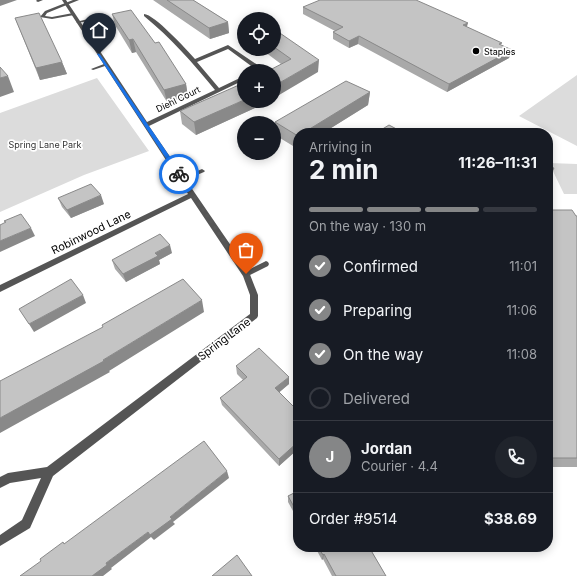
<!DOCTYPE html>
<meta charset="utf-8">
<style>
body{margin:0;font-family:Inter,sans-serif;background:#20242c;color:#f1f3f6;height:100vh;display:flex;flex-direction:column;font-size:15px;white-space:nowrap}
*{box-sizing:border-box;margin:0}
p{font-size:13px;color:#9ea1a6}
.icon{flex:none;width:22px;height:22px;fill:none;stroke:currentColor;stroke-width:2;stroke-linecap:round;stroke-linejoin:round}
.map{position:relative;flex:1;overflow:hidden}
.panel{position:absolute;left:293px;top:128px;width:260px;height:424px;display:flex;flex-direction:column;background:#171b24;border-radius:16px;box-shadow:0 2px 10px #0003}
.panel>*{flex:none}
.tools{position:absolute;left:237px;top:12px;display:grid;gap:8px}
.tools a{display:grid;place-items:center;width:44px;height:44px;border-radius:50%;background:#171b24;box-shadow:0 2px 10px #0003;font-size:20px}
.pin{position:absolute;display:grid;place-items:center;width:34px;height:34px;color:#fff;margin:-41px -17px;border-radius:50% 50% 50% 0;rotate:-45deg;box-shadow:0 0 4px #0007}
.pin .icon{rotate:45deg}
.courier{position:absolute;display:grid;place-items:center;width:40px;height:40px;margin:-20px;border:3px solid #1a73e8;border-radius:50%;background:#fff;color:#222;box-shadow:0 1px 5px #0007}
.overview em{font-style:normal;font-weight:700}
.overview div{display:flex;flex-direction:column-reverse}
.overview{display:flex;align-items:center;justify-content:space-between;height:68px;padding:0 16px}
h1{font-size:26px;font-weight:700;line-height:30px}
.bar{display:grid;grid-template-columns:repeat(4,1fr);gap:6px 4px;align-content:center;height:48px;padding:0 16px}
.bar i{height:5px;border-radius:3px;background:#363941}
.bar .active{background:#858687}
.bar p{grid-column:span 4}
.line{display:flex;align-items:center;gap:10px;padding:0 16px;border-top:1px solid #363941}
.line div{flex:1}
.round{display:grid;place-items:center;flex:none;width:42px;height:42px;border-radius:21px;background:#20242c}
ol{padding:0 16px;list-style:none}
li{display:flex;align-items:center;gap:12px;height:44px}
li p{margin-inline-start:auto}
li .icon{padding:4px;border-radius:50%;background:#858687;color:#fff;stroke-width:4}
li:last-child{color:#9ea1a6}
li i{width:22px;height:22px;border:2px solid #363941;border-radius:50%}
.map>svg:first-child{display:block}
</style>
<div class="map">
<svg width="577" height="576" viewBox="0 0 577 576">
<rect width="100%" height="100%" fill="#fff"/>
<path fill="#dcdcdc" d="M577,75V146L519,116Z
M97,78L149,151L84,175L0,212V113Z
M549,163L577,164V194H564Z"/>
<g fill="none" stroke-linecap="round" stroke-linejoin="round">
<path fill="#555" fill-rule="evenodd" d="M37,0H43L38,2L36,1Z
M73,0H79L47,13L45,16L52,17L73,13L75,14L74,15L52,19L40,17L45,11Z
M92,18L94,19L93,20L78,23L76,22Z
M104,64L108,65L93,70L91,69Z
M202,169L205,171L204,172L185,180H181L180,179L181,178Z
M266,261L268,262L269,264L268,266L248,276H244L243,274L244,272Z"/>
<path fill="#555" fill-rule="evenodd" d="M62,0H66L147,122L215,90C193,63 171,38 144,16V14C154,14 187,50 195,59L228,45L265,70L258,71L228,49L197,62L219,88L244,76V80L149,126L249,272L258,295V316L257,318L53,476L30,528L0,546V535L22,520L41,478L10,483L0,488V477L8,473L47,467L250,314V295L243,276L191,198L0,292V285L188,194Z"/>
</g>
<path fill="#a9a9a9" d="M153,0H193L228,22L229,33L210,39Z
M303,7L467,27L501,45L512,50L509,58L447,92L358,44L349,48L333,39V32L335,31L303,14Z
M112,14L155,43L186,84L188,97L167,102L136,52L132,53L115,25Z
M15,18L62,62L67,74L40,80Z
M274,29L318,72L281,64L261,49H274Z
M370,92L368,105L323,133H298V149L275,135V122Z
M266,103L196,135L182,124L180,111Z
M548,159L554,169L550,178H548Z
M58,198L104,204L71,218L62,207Z
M548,210L577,216V467H548Z
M172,253L159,260L160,264L126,282L115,269L112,260Z
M236,366L289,384L279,392L298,411V449L279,466L222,405L220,398L243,380L237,374Z
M298,491V520L288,502V496Z
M315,547H369L386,576H332L323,559L322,560Z"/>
<path fill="#898989" d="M0,0H17L0,6Z
M228,22L229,33L210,39L209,28Z
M468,23L466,30L463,25Z
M359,36L358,44L349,48V41Z
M133,39L136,52L132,53L129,40Z
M512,50L509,58L447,92L449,84Z
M319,60L318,72L274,98V86Z
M62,62L67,74L40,80L36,68Z
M8,76L14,92L0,97V78Z
M186,84L188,97L167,102L164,90Z
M370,92L368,105L323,133H303Z
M244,100V101H270L196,135L194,122Z
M101,195L104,204L71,218L67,210Z
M31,228L35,236L0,252V241Z
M170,245L172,253L159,260L160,264L126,282L123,274L155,253Z
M83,295L86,303L34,332L29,324Z
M202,300L204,312L109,371L110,372L0,433V418L103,360Z
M289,377V384L275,396V388Z
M298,442V449L279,466V459Z
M227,471L229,478L173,522L175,524L154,540L151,537L111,568L112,569L103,576H92L106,563L148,532L170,517Z
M324,554L323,559L322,560L323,555Z"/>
<path fill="#c4c4c4" stroke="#898989" d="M167,0H193L228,22L209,28Z
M320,0H416L468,23L463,25L502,43L499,44L512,50L449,84L359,36L349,41L333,32L343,27L303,7Z
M131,10L155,43L159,42L186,84L164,90L133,39L129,40L112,14Z
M39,13L62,62L36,68L15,18Z
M274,29L319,60L274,86V71H268L291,59L274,47Z
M0,67L8,76L0,78Z
M346,81L370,92L303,133H298V136L275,122Z
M244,84V100L194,122L180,111L239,85L240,86Z
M389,125L404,133H376Z
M548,159L554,169H548Z
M91,184L101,195L67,210L58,198Z
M548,210H572L576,216H577V458H548V268H552L548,258Z
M21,214L31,228L0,241V225L6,222L4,221Z
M160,234L170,245L155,253L158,256L123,274L112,260Z
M71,279L83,295L29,324L19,309Z
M183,279L202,300L103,360L104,361L0,418V381L103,327L102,325Z
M259,348L289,377L275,388L298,411V442L279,459L220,398L247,377L236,366Z
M204,441L227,471L170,517L172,519L150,535L148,532L106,563L107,565L92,576H20L41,561L40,559L63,542L64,544Z
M298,491V514L288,496Z
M318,547H369L386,576H336L324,554L323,555Z
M237,555L252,576H212Z"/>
<path fill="#1a73e8" d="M99,53L181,173V175H177L97,54Z"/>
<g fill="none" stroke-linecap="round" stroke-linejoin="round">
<path stroke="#595959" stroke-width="4" stroke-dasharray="0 7.2" d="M179,174L246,274"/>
</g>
<circle fill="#000" stroke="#fff" stroke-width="1.5" cx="476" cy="51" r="4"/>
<g text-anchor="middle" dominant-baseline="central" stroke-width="3.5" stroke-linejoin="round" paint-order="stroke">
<g font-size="9" fill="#000" stroke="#fff" text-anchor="start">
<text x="484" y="51">Staples</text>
</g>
<g font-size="9" fill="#000" stroke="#fff">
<text transform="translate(178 99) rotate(-26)">Diehl Court</text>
</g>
<g font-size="9" fill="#333" stroke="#fff">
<text x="45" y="144">Spring Lane Park</text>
</g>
<g font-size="11" fill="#000" stroke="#fff">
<text transform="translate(91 232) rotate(-26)">Robinwood Lane</text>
<text transform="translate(224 339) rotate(-37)">Spring Lane</text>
</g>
</g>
</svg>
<div class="tools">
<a><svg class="icon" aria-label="locate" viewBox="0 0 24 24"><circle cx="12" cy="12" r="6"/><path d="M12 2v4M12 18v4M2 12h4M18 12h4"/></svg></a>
<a>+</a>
<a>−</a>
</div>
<div class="pin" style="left:246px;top:274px;background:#ea580c"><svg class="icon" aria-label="bag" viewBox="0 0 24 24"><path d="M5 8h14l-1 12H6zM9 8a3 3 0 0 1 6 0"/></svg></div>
<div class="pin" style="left:99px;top:54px;background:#1f2937"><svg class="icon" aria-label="home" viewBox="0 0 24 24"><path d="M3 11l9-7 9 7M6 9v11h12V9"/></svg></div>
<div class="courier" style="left:179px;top:174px"><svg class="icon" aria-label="bike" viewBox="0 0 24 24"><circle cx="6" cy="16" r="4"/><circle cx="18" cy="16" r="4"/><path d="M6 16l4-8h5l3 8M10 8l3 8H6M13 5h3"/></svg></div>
<section class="panel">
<div class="overview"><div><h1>2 min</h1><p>Arriving in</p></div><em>11:26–11:31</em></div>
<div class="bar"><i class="active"></i><i class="active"></i><i class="active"></i><i></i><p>On the way · 130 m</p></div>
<ol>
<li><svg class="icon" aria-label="check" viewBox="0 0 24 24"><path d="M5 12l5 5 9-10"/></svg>Confirmed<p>11:01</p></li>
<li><svg class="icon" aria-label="check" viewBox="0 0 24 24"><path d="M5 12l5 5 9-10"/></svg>Preparing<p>11:06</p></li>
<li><svg class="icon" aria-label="check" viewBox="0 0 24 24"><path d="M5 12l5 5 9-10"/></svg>On the way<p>11:08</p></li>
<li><i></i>Delivered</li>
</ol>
<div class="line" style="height:72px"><b class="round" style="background:#858687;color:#fff">J</b><div><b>Jordan</b><p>Courier · 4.4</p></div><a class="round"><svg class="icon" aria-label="phone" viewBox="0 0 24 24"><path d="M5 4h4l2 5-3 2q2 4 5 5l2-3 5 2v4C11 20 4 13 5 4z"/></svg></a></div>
<div class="line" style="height:52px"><div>Order #9514</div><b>$38.69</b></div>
</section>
</div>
